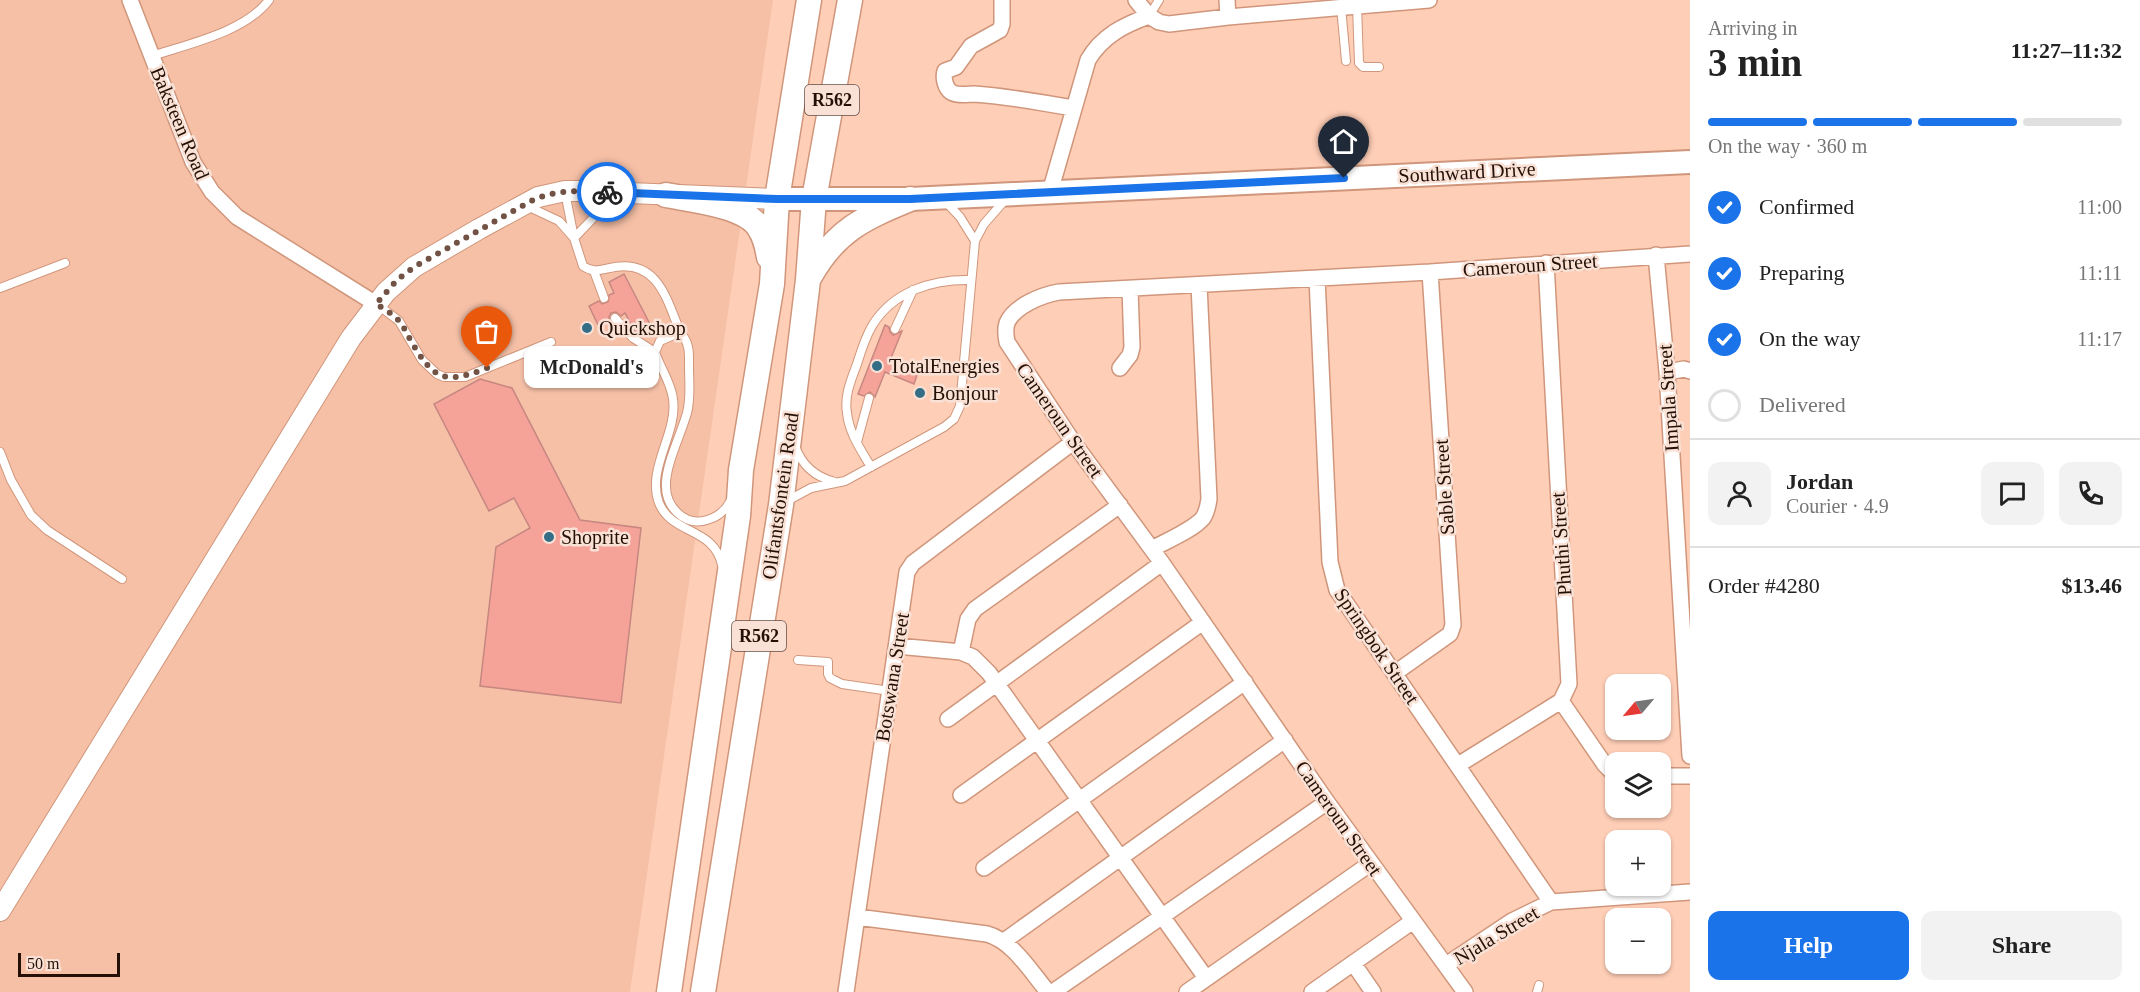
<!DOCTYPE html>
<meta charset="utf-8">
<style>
body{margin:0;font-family:"Times New Roman",serif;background:#f2f2f2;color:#222;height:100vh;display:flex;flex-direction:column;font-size:22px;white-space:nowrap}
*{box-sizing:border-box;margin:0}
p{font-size:20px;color:#767676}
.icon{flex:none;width:33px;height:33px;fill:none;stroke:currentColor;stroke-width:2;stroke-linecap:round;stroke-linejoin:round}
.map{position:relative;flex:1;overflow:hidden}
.side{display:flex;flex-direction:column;background:#fff;width:450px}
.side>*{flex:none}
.needle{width:39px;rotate:241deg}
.tools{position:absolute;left:1605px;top:674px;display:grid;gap:12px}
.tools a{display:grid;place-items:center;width:66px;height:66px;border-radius:12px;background:#fff;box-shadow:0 2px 4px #0004;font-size:30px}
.scale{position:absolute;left:18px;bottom:15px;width:102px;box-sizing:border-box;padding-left:6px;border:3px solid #241006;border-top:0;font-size:16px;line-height:21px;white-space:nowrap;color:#241006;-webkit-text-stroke:4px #fae1d6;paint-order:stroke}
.pin{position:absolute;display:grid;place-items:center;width:51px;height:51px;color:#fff;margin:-62px -26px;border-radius:50% 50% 50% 0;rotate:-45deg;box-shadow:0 0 6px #0007}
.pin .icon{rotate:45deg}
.courier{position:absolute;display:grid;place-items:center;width:60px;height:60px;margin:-30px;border:4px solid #1a73e8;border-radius:50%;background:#fff;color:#222;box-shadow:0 2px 8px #0007}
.bubble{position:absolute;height:42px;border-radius:12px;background:#fff;box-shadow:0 2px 4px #0004;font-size:20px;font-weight:700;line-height:42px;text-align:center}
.headline em{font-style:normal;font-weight:700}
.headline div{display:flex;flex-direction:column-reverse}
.headline{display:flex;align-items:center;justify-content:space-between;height:102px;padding:0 18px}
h1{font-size:39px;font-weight:700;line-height:45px}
.bar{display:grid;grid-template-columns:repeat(4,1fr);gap:9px 6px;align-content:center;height:72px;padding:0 18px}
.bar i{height:8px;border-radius:4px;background:#e0e0e0}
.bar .current{background:#1a73e8}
.bar p{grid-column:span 4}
.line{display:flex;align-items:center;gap:15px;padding:0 18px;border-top:2px solid #e0e0e0}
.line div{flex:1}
.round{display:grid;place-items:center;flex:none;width:63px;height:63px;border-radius:12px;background:#f2f2f2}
ol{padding:0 18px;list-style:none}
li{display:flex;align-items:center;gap:18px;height:66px}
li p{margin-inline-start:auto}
li .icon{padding:6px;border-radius:50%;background:#1a73e8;color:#fff;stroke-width:4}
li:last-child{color:#767676}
li i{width:33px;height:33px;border:3px solid #e0e0e0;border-radius:50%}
.primary-button{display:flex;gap:12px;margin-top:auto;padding:12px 18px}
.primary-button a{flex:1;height:69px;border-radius:12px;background:#1a73e8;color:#fff;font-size:24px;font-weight:700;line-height:69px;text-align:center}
.primary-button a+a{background:#f2f2f2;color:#222}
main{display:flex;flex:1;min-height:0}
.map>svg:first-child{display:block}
</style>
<main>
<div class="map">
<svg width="1690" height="992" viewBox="0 0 1690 992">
<rect width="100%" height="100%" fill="#ffceb7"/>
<path fill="#f6c0a7" d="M0,0H773L630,992H0Z"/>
<path fill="#f5a299" stroke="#c68780" stroke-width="1.5" d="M624,274L652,328L639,335L634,330L625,313L621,316L616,312L611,313L609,317L610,321L599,327L589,306L599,301L602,304L608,302L609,295L614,293L609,282Z
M885,325L889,327L890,332L893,335L902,331L891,358L919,369L914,384L885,372L875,397L870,392L864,396L858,394Z
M480,379L512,388L580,520L641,528L621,703L480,686L496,547L530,528L514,498L489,511L434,404Z"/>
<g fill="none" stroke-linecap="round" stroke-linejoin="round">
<g stroke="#d0967b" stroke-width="10">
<path id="service" d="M1357,6L1359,63L1363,67H1379
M1341,7L1346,61
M1149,16L1159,0
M152,56C188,44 245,32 269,0
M565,192L574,238L583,266C594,274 602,269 615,267C659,260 667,301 681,334
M946,202L960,217L975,241
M527,206L559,221L574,238L599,212L624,197
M594,271L604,298
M0,288L65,263
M378,305L399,321L422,360L437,374L444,377H465L551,342
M615,318L633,338L655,352
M895,329L913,290
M857,442L869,398
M795,446C802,466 815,477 835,482
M0,452L11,480L31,515L47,530L122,579
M871,467C861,450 849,433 847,413C844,396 851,380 857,364C861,351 865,338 872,326C893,291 933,279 971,280
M787,501L811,488L845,481L944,427L954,419L960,406L975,241L984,224L1005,200
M722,565C714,527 672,535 659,503C646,469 678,433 673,399C671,382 660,368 655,352L660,341L676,334L683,336C690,345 689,356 689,367C689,382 691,398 687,413C681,434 666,464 666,484C665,506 684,527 707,520C718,517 726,510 731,500
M798,660L828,662V674L830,678L842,684L890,691
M1537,992L1539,985"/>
</g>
<g stroke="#d0967b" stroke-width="18">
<path id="minor" d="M130,0L193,162L212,192L237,217L376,304
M1002,0V24L1000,30L971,46L956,67L945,71C943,77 945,88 951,92C957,96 968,94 974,94C1008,96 1041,103 1074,108
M1136,0L1149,16L1159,22L1169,24L1228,17L1429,0
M1227,0L1228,17
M1050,192L1088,60C1102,36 1124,25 1149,16
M1656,255L1667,372L1690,756
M1317,278L1330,562L1337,590L1551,902
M1120,368L1130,355L1132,347L1130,289
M1667,372L1684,369L1690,371
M1152,549C1166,541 1193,530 1203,518C1207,512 1208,506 1209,499L1199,285
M897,646L961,652L968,619L975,609L1120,505
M961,652L973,657L989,673L1206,978
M1395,673L1450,634L1453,625L1430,272
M1561,701L1605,765L1616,776
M948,719L1162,563
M1458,765L1561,701L1569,684L1546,263
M1660,776H1690
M961,795L1203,622
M984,868L1245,682
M857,917L987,934C1013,941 1031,972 1048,992
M1004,941L1285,740
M1353,963L1373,992
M1446,965L1512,921L1551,902L1690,892
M846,992L907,572L913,563L1073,442
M1053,992L1327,802
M1187,992L1371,863
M1312,992L1413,921
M1465,992L1327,802L1162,563L1073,442L1007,342C1006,337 1005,329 1007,323C1014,306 1042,295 1059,292L1430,272L1690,254"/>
</g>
<g stroke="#d0967b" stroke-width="22">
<path id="tertiary" d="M0,911L351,338L386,292L414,267L479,229L538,197L565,191H580L777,199"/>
</g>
<g stroke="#d0967b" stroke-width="26">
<path id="secondary" d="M777,199H910L1690,162"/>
</g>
<g stroke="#d0967b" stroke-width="27">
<path id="primary" d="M666,195C691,200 743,205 758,226C765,236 767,246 769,257
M810,276C836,230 864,218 910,199
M669,992L738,516L741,470L772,284L777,199L809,0
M703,992L781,505L808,280L814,199L850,0"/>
</g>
<use href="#service" stroke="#fff" stroke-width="8"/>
<use href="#minor" stroke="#fff" stroke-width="15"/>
<use href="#tertiary" stroke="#fff" stroke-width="20"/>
<use href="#secondary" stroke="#fff" stroke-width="22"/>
<use href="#primary" stroke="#fff" stroke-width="24"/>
</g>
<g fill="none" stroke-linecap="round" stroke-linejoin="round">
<path stroke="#715244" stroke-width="6" stroke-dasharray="0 10.8" d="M487,368C444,385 434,380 411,341C407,334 404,327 399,321C393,314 384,309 376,304L397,280L414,267L531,201C555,189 581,191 607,192"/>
<path stroke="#1a73e8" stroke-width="8" d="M607,192L777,199H910L1344,178"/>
</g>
<g fill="#336e86" stroke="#fae1d6" stroke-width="2">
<circle cx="587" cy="328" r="6"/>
<circle cx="877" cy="366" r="6"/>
<circle cx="920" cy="393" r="6"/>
<circle cx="549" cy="537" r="6"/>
</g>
<g text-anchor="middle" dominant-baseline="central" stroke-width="5" stroke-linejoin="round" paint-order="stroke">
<g fill="#fae1d6" stroke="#644f44" stroke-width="1.5">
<rect x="805" y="85" width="54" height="30" rx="4.5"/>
<rect x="732" y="621" width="54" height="30" rx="4.5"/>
</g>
<g font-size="18" font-weight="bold" fill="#241006">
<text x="832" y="100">R562</text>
<text x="759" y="636">R562</text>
</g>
<g font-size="20" fill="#241006" stroke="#fae1d6">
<text transform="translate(180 123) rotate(67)">Baksteen Road</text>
<text transform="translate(1467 172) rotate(-3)">Southward Drive</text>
<text transform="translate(1530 265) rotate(-4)">Cameroun Street</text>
<text transform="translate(1668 398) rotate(-94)">Impala Street</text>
<text transform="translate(1060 420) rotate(55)">Cameroun Street</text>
<text transform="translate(1444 487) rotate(-94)">Sable Street</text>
<text transform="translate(780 496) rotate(-82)">Olifantsfontein Road</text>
<text transform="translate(1561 544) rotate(-94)">Phuthi Street</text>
<text transform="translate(1377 646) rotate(56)">Springbok Street</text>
<text transform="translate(892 677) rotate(-81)">Botswana Street</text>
<text transform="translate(1339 818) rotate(55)">Cameroun Street</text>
<text transform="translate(1496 935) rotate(-31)">Njala Street</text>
</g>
<g font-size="20" fill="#241006" stroke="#fae1d6" text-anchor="start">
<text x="599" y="328">Quickshop</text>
<text x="889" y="366">TotalEnergies</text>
<text x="932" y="393">Bonjour</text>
<text x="561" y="537">Shoprite</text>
</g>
</g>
</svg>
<div class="tools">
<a><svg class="needle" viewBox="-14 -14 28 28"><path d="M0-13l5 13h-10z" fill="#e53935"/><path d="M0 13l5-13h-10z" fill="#767676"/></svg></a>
<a><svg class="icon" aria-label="layers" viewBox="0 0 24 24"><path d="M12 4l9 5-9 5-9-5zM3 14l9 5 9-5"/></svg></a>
<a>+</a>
<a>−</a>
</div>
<div class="scale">50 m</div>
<div class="pin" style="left:487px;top:368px;background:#ea580c"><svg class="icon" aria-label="bag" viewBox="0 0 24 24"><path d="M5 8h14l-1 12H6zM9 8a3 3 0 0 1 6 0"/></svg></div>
<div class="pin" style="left:1344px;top:178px;background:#1f2937"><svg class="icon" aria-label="home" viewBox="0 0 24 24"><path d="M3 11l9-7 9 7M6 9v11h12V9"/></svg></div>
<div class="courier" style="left:607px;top:192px"><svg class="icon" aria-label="bike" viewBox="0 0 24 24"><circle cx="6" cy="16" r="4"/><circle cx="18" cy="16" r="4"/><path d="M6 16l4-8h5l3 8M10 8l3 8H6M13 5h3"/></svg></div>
<div class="bubble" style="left:524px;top:346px;width:135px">McDonald's</div>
</div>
<section class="side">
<div class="headline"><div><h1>3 min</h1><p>Arriving in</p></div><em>11:27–11:32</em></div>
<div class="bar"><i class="current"></i><i class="current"></i><i class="current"></i><i></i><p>On the way · 360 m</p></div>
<ol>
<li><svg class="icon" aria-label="check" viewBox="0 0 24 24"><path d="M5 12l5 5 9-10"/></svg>Confirmed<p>11:00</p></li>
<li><svg class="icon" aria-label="check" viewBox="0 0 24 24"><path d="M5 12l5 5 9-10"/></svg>Preparing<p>11:11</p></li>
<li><svg class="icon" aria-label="check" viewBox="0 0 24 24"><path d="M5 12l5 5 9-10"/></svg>On the way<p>11:17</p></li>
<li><i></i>Delivered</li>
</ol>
<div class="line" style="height:108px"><a class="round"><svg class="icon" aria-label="person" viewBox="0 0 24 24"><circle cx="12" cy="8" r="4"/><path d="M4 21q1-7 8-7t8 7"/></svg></a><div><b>Jordan</b><p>Courier · 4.9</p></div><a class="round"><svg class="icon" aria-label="chat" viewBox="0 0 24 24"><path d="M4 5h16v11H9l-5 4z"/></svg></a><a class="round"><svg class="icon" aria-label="phone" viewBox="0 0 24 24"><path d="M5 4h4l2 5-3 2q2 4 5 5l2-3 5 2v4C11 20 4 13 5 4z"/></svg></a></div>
<div class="line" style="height:78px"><div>Order #4280</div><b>$13.46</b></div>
<div class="primary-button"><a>Help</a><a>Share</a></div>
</section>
</main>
